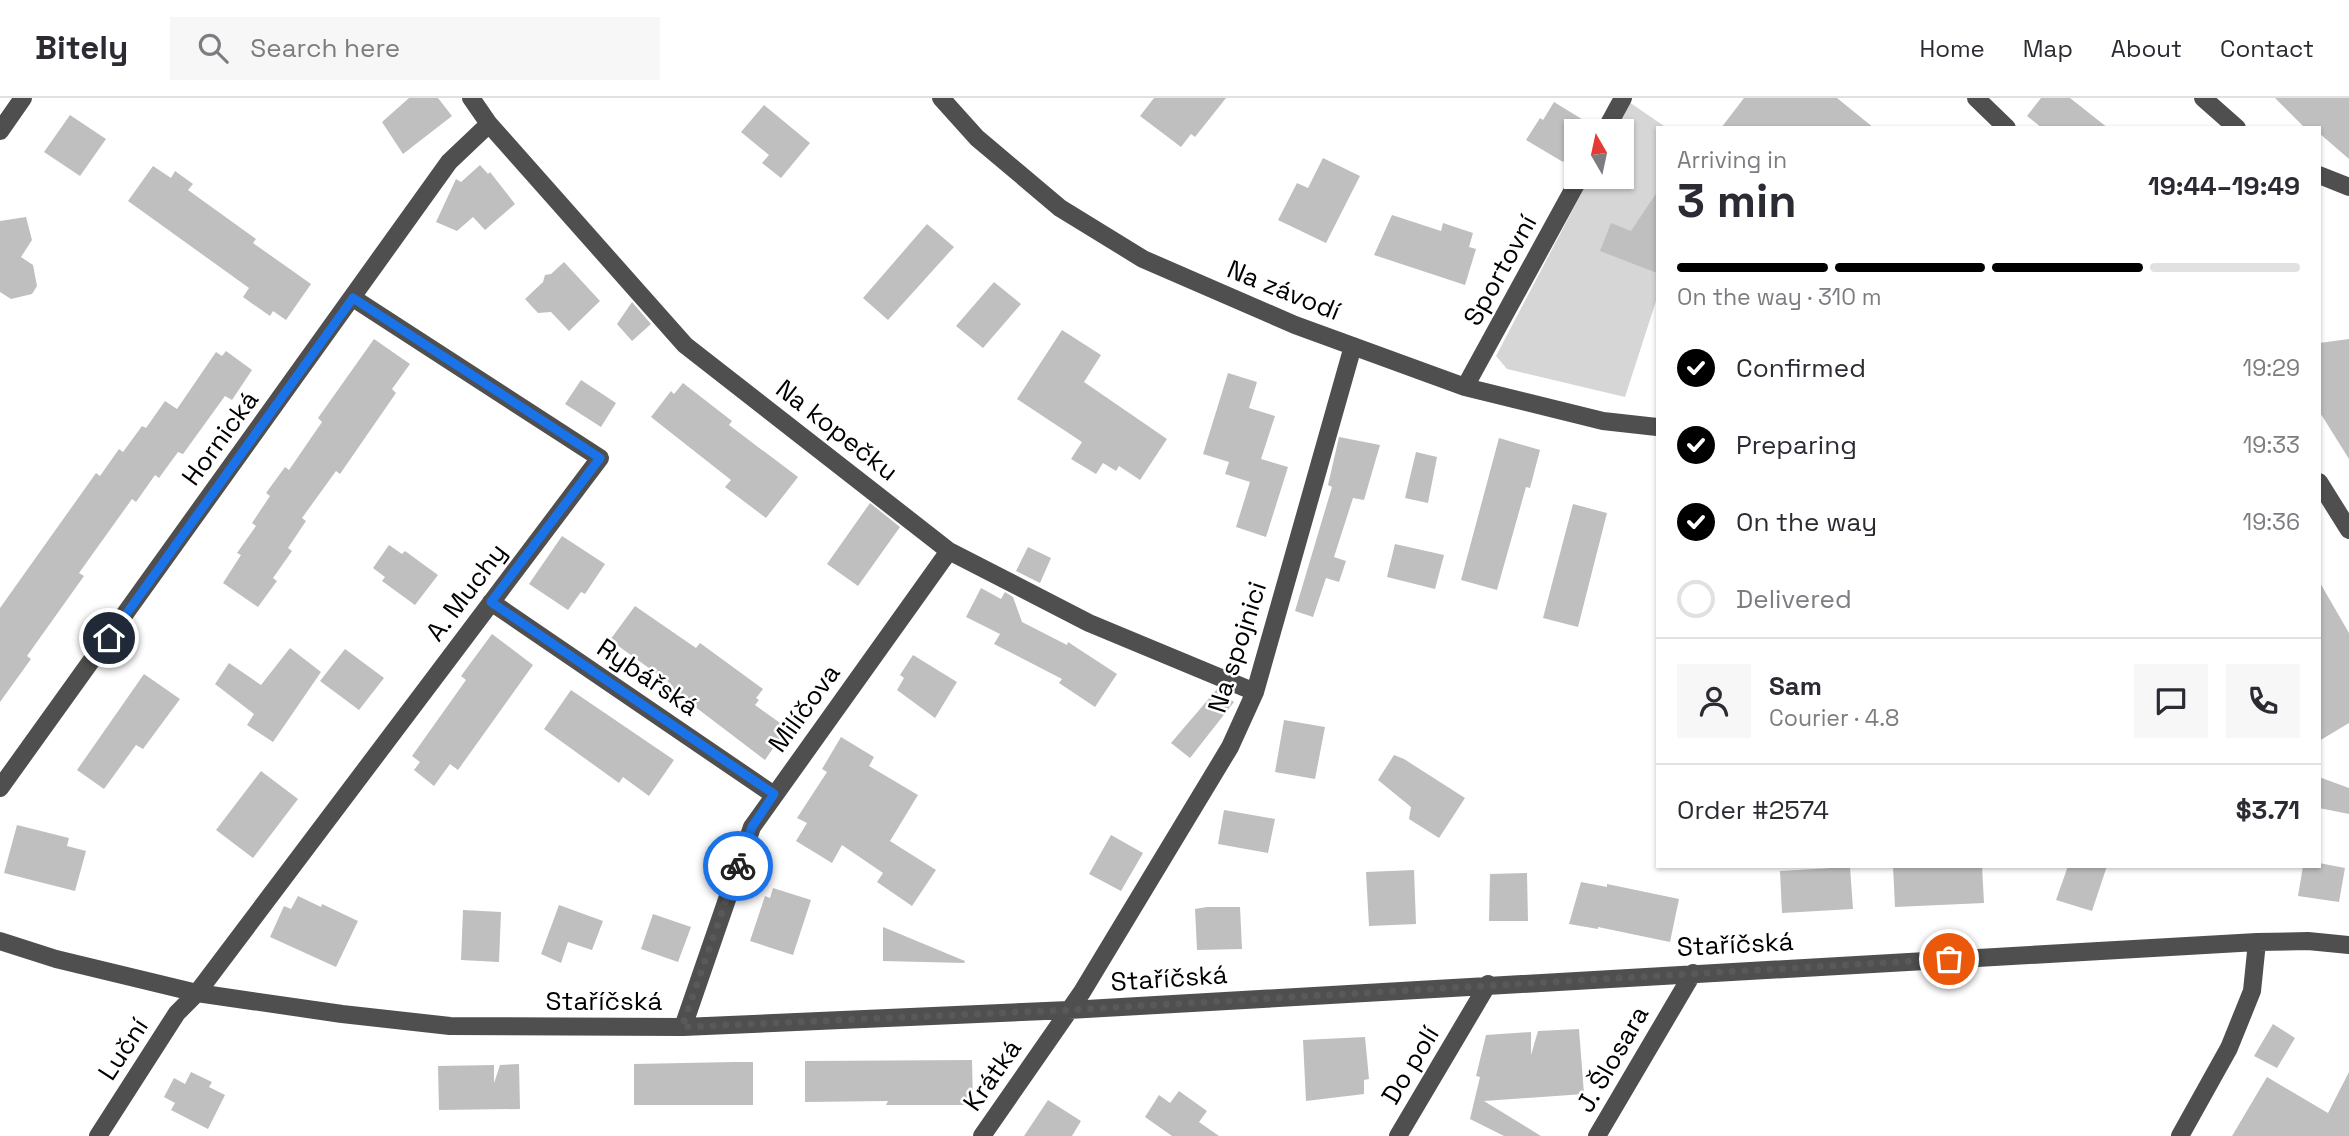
<!DOCTYPE html>
<meta charset="utf-8">
<style>
body{margin:0;font-family:"Space Grotesk",sans-serif;background:#f7f7f7;color:#2b2b33;height:100vh;display:flex;flex-direction:column;font-size:26px;white-space:nowrap}
*{box-sizing:border-box;margin:0}
p{font-size:23px;color:#7c7c81}
.icon{flex:none;width:38px;height:38px;fill:none;stroke:currentColor;stroke-width:2;stroke-linecap:round;stroke-linejoin:round}
.map{position:relative;flex:1;overflow:hidden}
.drawer{position:absolute;left:1656px;top:28px;width:665px;height:742px;display:flex;flex-direction:column;background:#fff;border-radius:0px;box-shadow:0 2px 5px #0004}
.drawer>*{flex:none}
.needle{width:46px;rotate:351deg}
.fabs{position:absolute;left:1564px;top:21px;display:grid;gap:14px}
.fabs a{display:grid;place-items:center;width:70px;height:70px;border-radius:0px;background:#fff;box-shadow:0 2px 5px #0004;font-size:35px}
.pin{position:absolute;display:grid;place-items:center;width:60px;height:60px;color:#fff;margin:-30px;border:4px solid #fff;border-radius:50%;box-shadow:0 2px 7px #0007}
.courier{position:absolute;display:grid;place-items:center;width:70px;height:70px;margin:-35px;border:5px solid #1a73e8;border-radius:50%;background:#fff;color:#222;box-shadow:0 2px 9px #0007}
.overview em{font-style:normal;font-weight:800}
.overview div{display:flex;flex-direction:column-reverse}
.overview{display:flex;align-items:center;justify-content:space-between;height:119px;padding:0 21px}
h1{font-size:46px;font-weight:800;line-height:52px}
.bar{display:grid;grid-template-columns:repeat(4,1fr);gap:10px 7px;align-content:center;height:84px;padding:0 21px}
.bar i{height:9px;border-radius:5px;background:#e1e1e2}
.bar .on{background:#000}
.bar p{grid-column:span 4}
.line{display:flex;align-items:center;gap:18px;padding:0 21px;border-top:2px solid #e1e1e2}
.line div{flex:1}
.round{display:grid;place-items:center;flex:none;width:74px;height:74px;border-radius:0px;background:#f7f7f7}
ol{padding:0 21px;list-style:none}
li{display:flex;align-items:center;gap:21px;height:77px}
li p{margin-inline-start:auto}
li .icon{padding:7px;border-radius:50%;background:#000;color:#fff;stroke-width:4}
li:last-child{color:#7c7c81}
li i{width:38px;height:38px;border:4px solid #e1e1e2;border-radius:50%}
header{display:flex;align-items:center;gap:42px;box-sizing:border-box;height:98px;padding:0 35px;background:#fff;border-bottom:2px solid #e1e1e2}
header strong{font-size:33px}
nav{display:flex;gap:38px;margin-inline-start:auto;font-size:24px}
.search{width:490px;height:63px;background:#f7f7f7;display:flex;align-items:center;gap:18px;box-sizing:border-box;padding:0 24px;border-radius:0px;color:#7c7c81;font-size:26px}
.map>svg:first-child{display:block}
</style>
<header>
<strong>Bitely</strong>
<div class="search"><svg class="icon" aria-label="search" viewBox="0 0 24 24"><circle cx="10" cy="10" r="6"/><path d="M15 15l6 6"/></svg>Search here</div>
<nav><a>Home</a><a>Map</a><a>About</a><a>Contact</a></nav>
</header>
<div class="map">
<svg width="2349" height="1038" viewBox="0 0 2349 1038">
<rect width="100%" height="100%" fill="#fff"/>
<path fill="#d6d6d6" d="M1629,4L1667,30H1657V94L1652,102L1657,106V200L1625,299L1507,271L1496,258L1590,79H1622V33H1614Z"/>
<path fill="#bfbfbf" d="M409,0H438L452,18L403,56L382,24Z
M1154,0H1226L1195,39L1191,36L1181,49L1140,18Z
M1744,0H1837L1874,30H1721Z
M2041,0H2070L2108,30H2042L2027,18Z
M2275,0H2349V61L2319,35V30H2305Z
M1554,4L1590,26L1586,33H1577V48L1574,47L1563,64L1526,42L1540,20L1543,22Z
M764,7L810,45L781,80L762,65L769,57L741,34Z
M70,17L106,41L80,78L44,54Z
M1323,60L1360,78L1326,145L1278,122L1297,85L1308,90Z
M480,67L488,76L490,74L515,106L485,132L473,119L457,133L436,124L456,81L461,84Z
M153,68L171,80L175,73L193,86L188,92L256,141L253,145L311,186L286,222L273,213L270,218L243,199L249,190L128,103Z
M1657,94V175L1600,153L1611,125L1631,133Z
M1392,117L1441,133L1443,125L1473,135L1469,149L1476,151L1465,187L1374,157Z
M26,119L32,142L21,159L33,167L37,188L32,196L11,201L0,194V123Z
M927,126L954,149L888,222L863,200Z
M564,164L600,203L569,233L551,214L538,215L525,201L543,184L545,177L551,176Z
M994,184L1021,206L983,250L956,228Z
M632,204L651,226L632,243L617,226Z
M1062,232L1101,257L1084,284L1167,341L1140,382L1119,368L1116,373L1103,365L1096,376L1071,361L1082,344L1017,301Z
M374,241L410,266L392,291L396,295L340,376L336,373L302,420L306,423L288,450L292,453L273,480L277,483L258,509L223,485L241,457L237,455L256,428L252,425L270,398L266,395L285,369L289,372L322,324L318,320Z
M2349,241V361L2319,313V245Z
M226,253L252,272L232,302L225,298L183,356L178,354L159,380L155,377L136,404L132,401L79,475L84,478L27,558L31,561L0,604V510L96,375L100,378L119,351L123,354L142,328L146,330L165,303L177,311L216,254L222,258Z
M1228,275L1257,284L1249,310L1275,318L1261,361L1288,369L1266,439L1236,429L1250,384L1225,376L1229,364L1203,356Z
M581,282L616,305L601,329L565,306Z
M683,285L732,323L729,327L798,379L766,420L725,389L731,382L651,319L671,293L674,296Z
M1339,339L1380,347L1364,402L1353,400L1334,459L1346,463L1339,484L1326,480L1313,519L1295,513L1332,389L1328,387Z
M1499,340L1540,352L1530,390L1526,389L1497,492L1461,482Z
M1416,354L1437,359L1428,405L1405,400Z
M870,405L900,429L858,488L827,466Z
M1573,406L1607,415L1578,529L1543,520Z
M562,438L605,466L585,496L581,494L568,512L529,486Z
M1395,446L1444,457L1435,491L1387,479Z
M389,447L402,456L405,453L438,477L415,507L382,483L385,479L373,470Z
M1028,449L1051,460L1040,485L1016,473Z
M2319,483L2349,535V625L2319,643Z
M981,490L1001,501L1005,494L1013,499L1022,524L1067,547L1068,544L1117,576L1095,609L1059,585L1062,581L994,546L1000,536L966,519Z
M635,508L696,550L700,545L763,591L756,600L759,602L755,607L787,630L765,662L669,589L671,586L610,542Z
M492,536L533,567L458,672L450,666L434,688L414,672L420,664L412,658L466,582L461,578Z
M290,550L321,574L273,644L247,627L254,616L215,586L229,565L261,587Z
M345,551L384,580L359,612L320,583Z
M913,557L957,584L935,620L897,592L904,580L900,577Z
M144,576L180,601L143,651L136,647L104,691L77,672Z
M1217,591L1234,604L1190,660L1171,645Z
M571,592L674,662L649,698L623,679L619,685L544,631Z
M1284,622L1325,629L1315,681L1275,674Z
M841,639L874,659L869,668L918,697L890,743L936,772L912,808L877,784L883,775L842,747L832,765L796,743L807,725L797,720L827,674L822,671Z
M1394,657L1404,661L1465,700L1439,740L1409,721L1411,709L1378,682Z
M261,673L298,701L253,760L216,732Z
M2319,679L2349,690V716L2319,710Z
M1224,712L1275,721L1268,755L1218,746Z
M17,727L69,740L67,748L86,753L75,793L4,775Z
M1111,737L1143,755L1121,793L1089,776Z
M2319,765L2345,770L2339,804L2298,798L2303,768H2319Z
M1893,768H1982L1984,805L1895,809Z
M2068,768H2107L2092,813L2056,802Z
M1850,769L1853,811L1782,815L1780,773Z
M1414,772L1416,826L1369,828L1366,774Z
M1527,775L1528,823H1489L1490,776Z
M1581,784L1607,789V786L1679,801L1670,844L1598,829V831L1569,826Z
M773,790L811,802L793,857L750,843L765,798L770,800Z
M298,798L321,809L322,806L358,823L336,869L270,839L284,808L291,811Z
M559,807L603,823L592,852L568,844L561,865L541,856Z
M1207,809H1240L1242,851L1197,852L1195,811Z
M463,812L501,814L499,864L461,862Z
M653,816L691,829L678,864L641,851Z
M883,829L965,863L964,865L883,863Z
M2273,926L2295,940L2277,970L2254,958Z
M1579,931L1584,996L1484,1003L1541,1038H1504L1470,1021L1480,979L1476,978L1486,937L1531,934V957L1538,933Z
M1365,939L1369,981L1364,982V996L1306,1003L1303,942Z
M972,962L973,1007H886L888,1003L805,1004V963Z
M735,964H753V1007H634V966Z
M519,966L520,1011L439,1012L438,968L494,967V985L500,967Z
M191,974L212,984L209,989L225,997L208,1031L171,1012L175,1005L164,999L174,980L185,986Z
M2349,974V1038H2232L2267,979L2328,1015Z
M1179,993L1207,1013L1199,1024L1219,1038H1172L1145,1019L1159,997L1170,1005Z
M1048,1002L1081,1023L1072,1038H1024Z"/>
<g fill="none" stroke-linecap="round" stroke-linejoin="round">
<path stroke="#4f4f4f" stroke-width="18" d="M471,0L489,26L685,247L949,453L1089,525L1255,594
M941,0L977,40L1060,110L1143,161L1295,227L1465,289L1603,323L1657,329
M1976,0L2007,30
M2203,0L2237,30
M0,33L23,0
M1605,33L1623,0
M2319,77L2349,89
M1465,289L1580,79
M2319,384L2349,432
M491,504L774,697
M0,690L449,64L489,26
M0,843L56,861L197,895L342,916L450,928L683,929L1069,912L2257,844L2308,843L2349,847
M683,929L752,729L949,453
M98,1038L177,915L197,895L600,360L353,200
M982,1038L1082,894L1230,649L1255,594L1353,248
M1398,1038L1488,886
M1597,1038L1693,875
M2180,1038L2229,950L2252,893L2257,844"/>
</g>
<g fill="none" stroke-linecap="round" stroke-linejoin="round">
<path stroke="#595959" stroke-width="7" stroke-dasharray="0 12.6" d="M738,768L682,929L1069,912L1949,861"/>
<path stroke="#1a73e8" stroke-width="9" d="M109,540L353,200L600,360L491,504L774,696L752,729L738,768"/>
</g>
<g text-anchor="middle" dominant-baseline="central" stroke-width="5" stroke-linejoin="round" paint-order="stroke">
<g font-size="26" fill="#000" stroke="#fff">
<text transform="translate(1500 172) rotate(-61)">Sportovní</text>
<text transform="translate(1284 192) rotate(22)">Na závodí</text>
<text transform="translate(837 332) rotate(38)">Na kopečku</text>
<text transform="translate(220 340) rotate(-54)">Hornická</text>
<text transform="translate(466 494) rotate(-53)">A. Muchy</text>
<text transform="translate(1237 549) rotate(-72)">Na spojnici</text>
<text transform="translate(648 579) rotate(34)">Rybářská</text>
<text transform="translate(804 610) rotate(-54)">Milíčova</text>
<text transform="translate(1735 846) rotate(-3)">Staříčská</text>
<text transform="translate(1169 880) rotate(-4)">Staříčská</text>
<text x="604" y="903">Staříčská</text>
<text transform="translate(123 951) rotate(-57)">Luční</text>
<text transform="translate(1612 961) rotate(-60)">J. Šlosara</text>
<text transform="translate(1410 967) rotate(-59)">Do polí</text>
<text transform="translate(992 977) rotate(-55)">Krátká</text>
</g>
</g>
</svg>
<div class="fabs">
<a><svg class="needle" viewBox="-14 -14 28 28"><path d="M0-13l5 13h-10z" fill="#e53935"/><path d="M0 13l5-13h-10z" fill="#7c7c81"/></svg></a>
</div>
<div class="pin" style="left:1949px;top:861px;background:#ea580c"><svg class="icon" aria-label="bag" viewBox="0 0 24 24"><path d="M5 8h14l-1 12H6zM9 8a3 3 0 0 1 6 0"/></svg></div>
<div class="pin" style="left:109px;top:540px;background:#1f2937"><svg class="icon" aria-label="home" viewBox="0 0 24 24"><path d="M3 11l9-7 9 7M6 9v11h12V9"/></svg></div>
<div class="courier" style="left:738px;top:768px"><svg class="icon" aria-label="bike" viewBox="0 0 24 24"><circle cx="6" cy="16" r="4"/><circle cx="18" cy="16" r="4"/><path d="M6 16l4-8h5l3 8M10 8l3 8H6M13 5h3"/></svg></div>
<section class="drawer">
<div class="overview"><div><h1>3 min</h1><p>Arriving in</p></div><em>19:44–19:49</em></div>
<div class="bar"><i class="on"></i><i class="on"></i><i class="on"></i><i></i><p>On the way · 310 m</p></div>
<ol>
<li><svg class="icon" aria-label="check" viewBox="0 0 24 24"><path d="M5 12l5 5 9-10"/></svg>Confirmed<p>19:29</p></li>
<li><svg class="icon" aria-label="check" viewBox="0 0 24 24"><path d="M5 12l5 5 9-10"/></svg>Preparing<p>19:33</p></li>
<li><svg class="icon" aria-label="check" viewBox="0 0 24 24"><path d="M5 12l5 5 9-10"/></svg>On the way<p>19:36</p></li>
<li><i></i>Delivered</li>
</ol>
<div class="line" style="height:126px"><a class="round"><svg class="icon" aria-label="person" viewBox="0 0 24 24"><circle cx="12" cy="8" r="4"/><path d="M4 21q1-7 8-7t8 7"/></svg></a><div><b>Sam</b><p>Courier · 4.8</p></div><a class="round"><svg class="icon" aria-label="chat" viewBox="0 0 24 24"><path d="M4 5h16v11H9l-5 4z"/></svg></a><a class="round"><svg class="icon" aria-label="phone" viewBox="0 0 24 24"><path d="M5 4h4l2 5-3 2q2 4 5 5l2-3 5 2v4C11 20 4 13 5 4z"/></svg></a></div>
<div class="line" style="height:91px"><div>Order #2574</div><b>$3.71</b></div>
</section>
</div>
